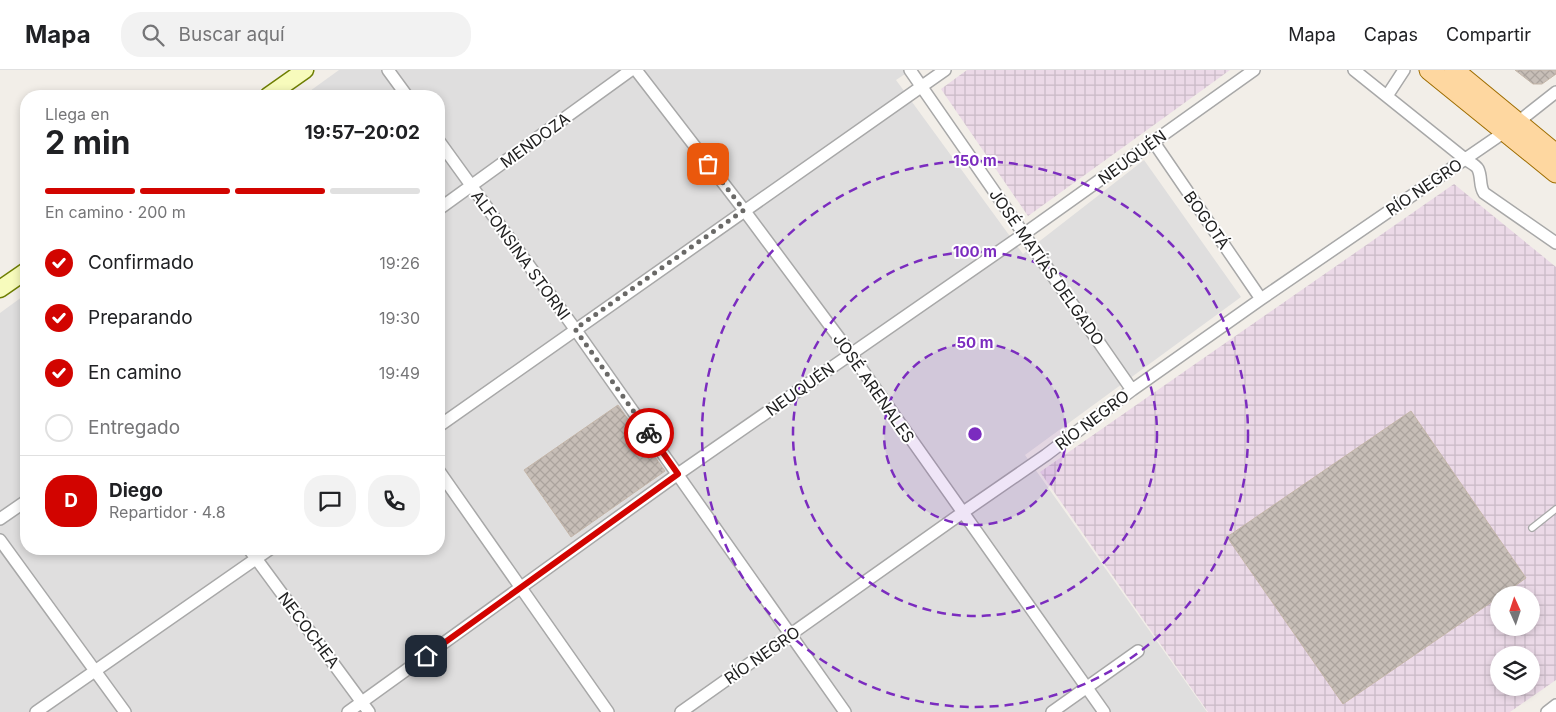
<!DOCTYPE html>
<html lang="es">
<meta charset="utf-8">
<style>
body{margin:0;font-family:Inter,sans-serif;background:#f2f2f2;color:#202124;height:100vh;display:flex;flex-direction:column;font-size:19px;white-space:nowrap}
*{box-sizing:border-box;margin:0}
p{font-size:16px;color:#757577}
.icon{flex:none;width:28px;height:28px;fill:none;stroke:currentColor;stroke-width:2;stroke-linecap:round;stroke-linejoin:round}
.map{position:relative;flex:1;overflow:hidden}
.sheet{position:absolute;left:20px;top:20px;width:425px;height:465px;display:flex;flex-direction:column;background:#fff;border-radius:20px;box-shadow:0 2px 8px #0003}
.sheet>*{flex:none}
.needle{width:32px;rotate:357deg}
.fabs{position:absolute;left:1490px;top:516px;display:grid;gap:10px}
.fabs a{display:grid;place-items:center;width:50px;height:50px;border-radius:50%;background:#fff;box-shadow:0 2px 8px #0003;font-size:25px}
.pin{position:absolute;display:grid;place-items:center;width:42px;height:42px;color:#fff;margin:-21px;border-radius:10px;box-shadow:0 2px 8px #0006}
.courier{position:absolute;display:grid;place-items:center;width:50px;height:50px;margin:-25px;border:4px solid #d20400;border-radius:50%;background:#fff;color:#222;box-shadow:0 1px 6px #0007}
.head em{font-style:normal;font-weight:700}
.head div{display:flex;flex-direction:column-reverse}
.head{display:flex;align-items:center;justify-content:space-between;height:85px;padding:0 25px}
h1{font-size:32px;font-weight:700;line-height:38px}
.bar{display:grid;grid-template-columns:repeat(4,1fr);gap:8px 5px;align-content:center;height:60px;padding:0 25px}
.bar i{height:6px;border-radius:4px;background:#e0e0e0}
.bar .active{background:#d20400}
.bar p{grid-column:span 4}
.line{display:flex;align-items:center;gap:12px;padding:0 25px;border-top:1px solid #e0e0e0}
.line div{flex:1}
.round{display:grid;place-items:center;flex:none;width:52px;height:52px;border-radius:20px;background:#f2f2f2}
ol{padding:0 25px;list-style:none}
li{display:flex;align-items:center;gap:15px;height:55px}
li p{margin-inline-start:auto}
li .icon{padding:5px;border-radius:50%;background:#d20400;color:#fff;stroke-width:4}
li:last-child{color:#757577}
li i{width:28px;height:28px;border:2px solid #e0e0e0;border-radius:50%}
header{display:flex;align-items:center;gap:30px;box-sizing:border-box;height:70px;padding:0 25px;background:#fff;border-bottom:1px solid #e0e0e0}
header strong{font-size:24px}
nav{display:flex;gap:28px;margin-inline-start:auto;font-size:18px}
.search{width:350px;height:45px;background:#f2f2f2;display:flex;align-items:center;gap:12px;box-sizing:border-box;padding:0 18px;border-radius:20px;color:#757577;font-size:19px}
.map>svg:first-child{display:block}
</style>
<header>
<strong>Mapa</strong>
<div class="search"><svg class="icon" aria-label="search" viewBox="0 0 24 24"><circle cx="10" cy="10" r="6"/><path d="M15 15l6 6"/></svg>Buscar aquí</div>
<nav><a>Mapa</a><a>Capas</a><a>Compartir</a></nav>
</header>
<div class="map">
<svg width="1556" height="642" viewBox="0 0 1556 642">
<defs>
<pattern id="industrial-grid" width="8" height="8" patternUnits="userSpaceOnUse" patternTransform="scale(1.25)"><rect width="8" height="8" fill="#ebd9e7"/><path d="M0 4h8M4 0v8" fill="none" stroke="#c9bac6"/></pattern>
<pattern id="building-cross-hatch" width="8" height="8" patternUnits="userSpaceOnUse" patternTransform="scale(1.25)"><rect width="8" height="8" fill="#c7beb7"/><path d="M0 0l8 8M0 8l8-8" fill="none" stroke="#aba39d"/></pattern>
</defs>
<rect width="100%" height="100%" fill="#f2eee8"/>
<path fill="#dfdede" d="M339,0H911L896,10L1023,184L1144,90L1241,227L1025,385L1207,642H0V243L26,224V479H439V26H303Z"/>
<path fill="url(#industrial-grid)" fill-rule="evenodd" d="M967,0H1230L1028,146L941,19Z
M1454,114L1556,197V610L1510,642H1208L1040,402ZM1499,525H1531V558H1499ZM1499,585H1531V618H1499Z"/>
<path fill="url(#building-cross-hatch)" stroke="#c4b6a9" d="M1515,0H1556V4L1542,14H1533Z
M618,335L665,401L571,467L524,400Z
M1411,341L1526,508L1502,525H1499V527L1343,634L1227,467Z"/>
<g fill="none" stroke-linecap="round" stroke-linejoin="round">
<g stroke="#a8a8a8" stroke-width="8">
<path id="service" d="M1532,458L1556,439"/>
</g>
<g stroke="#a8a8a8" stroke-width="14">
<path id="minor" d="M388,0L407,26
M636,0L744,140L851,284L1104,642
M910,0L1132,320
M1354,0L1465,89C1469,92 1476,95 1478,99C1482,107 1479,116 1484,123L1556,173
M1387,26L1404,0
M1518,52L1556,22
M439,71L575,259L845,642
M1153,71L1261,229
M439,139L631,0
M439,356L945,0
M439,401L608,642
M0,449L26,431
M0,470L125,642
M249,479L369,642
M36,642L270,479
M348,642L678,404L1024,164L1254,0
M681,642L962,443L1046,385L1132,320L1261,229L1506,61
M1052,642L1138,581
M1547,642L1556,635"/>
</g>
<g stroke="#6e7e02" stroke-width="19">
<path id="secondary" d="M268,26L305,0
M0,219L26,201"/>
</g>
<g stroke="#9e6d00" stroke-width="21">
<path id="primary" d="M1429,0L1556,103
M1454,0L1556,84"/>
</g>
<use href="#service" stroke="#fff" stroke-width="5.5"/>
<use href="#minor" stroke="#fff" stroke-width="11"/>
<use href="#secondary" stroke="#f7fbbc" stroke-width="16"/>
<use href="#primary" stroke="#fed7a0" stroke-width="19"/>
</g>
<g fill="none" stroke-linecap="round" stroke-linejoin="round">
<path stroke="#6a6967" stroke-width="5" stroke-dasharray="0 9" d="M649,363L575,259L744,140L708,94"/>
<path stroke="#d20400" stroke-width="6" d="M426,586L678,404L649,363"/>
</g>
<circle cx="975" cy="364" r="91" fill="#7b2cbf" fill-opacity=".12"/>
<g fill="none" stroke="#7b2cbf" stroke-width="2.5" stroke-dasharray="9 6">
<circle cx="975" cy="364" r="91"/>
<circle cx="975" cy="364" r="182"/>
<circle cx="975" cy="364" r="273"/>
</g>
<g text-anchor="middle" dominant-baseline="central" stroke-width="4" stroke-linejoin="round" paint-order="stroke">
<g font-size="16" fill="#212121" stroke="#fff">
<text transform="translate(535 70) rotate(-36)">MENDOZA</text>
<text transform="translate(1132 87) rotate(-36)">NEUQUÉN</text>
<text transform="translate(1424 117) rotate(-34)">RÍO NEGRO</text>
<text transform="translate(1207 150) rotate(55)">BOGOTÁ</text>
<text transform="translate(521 185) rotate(54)">ALFONSINA STORNI</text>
<text transform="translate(1047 197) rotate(55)">JOSÉ MATÍAS DELGADO</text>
<text transform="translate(874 318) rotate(55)">JOSÉ ARENALES</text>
<text transform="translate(800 319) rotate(-35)">NEUQUÉN</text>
<text transform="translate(1092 350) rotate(-37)">RÍO NEGRO</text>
<text transform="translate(309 560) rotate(53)">NECOCHEA</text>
<text transform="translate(762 585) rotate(-35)">RÍO NEGRO</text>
</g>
</g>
<circle cx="975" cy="364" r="8" fill="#7b2cbf" stroke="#fff" stroke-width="2.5"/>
<g font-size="15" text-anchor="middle" font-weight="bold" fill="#7b2cbf" stroke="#fff" stroke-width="4" stroke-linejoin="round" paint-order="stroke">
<text x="975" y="96">150 m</text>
<text x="975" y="187">100 m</text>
<text x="975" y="278">50 m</text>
</g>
</svg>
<div class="fabs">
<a><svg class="needle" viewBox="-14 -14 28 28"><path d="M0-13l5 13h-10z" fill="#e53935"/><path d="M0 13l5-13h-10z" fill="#757577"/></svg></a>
<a><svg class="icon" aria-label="layers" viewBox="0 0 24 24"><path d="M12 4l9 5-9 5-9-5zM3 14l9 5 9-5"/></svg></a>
</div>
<div class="pin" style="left:708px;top:94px;background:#ea580c"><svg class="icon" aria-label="bag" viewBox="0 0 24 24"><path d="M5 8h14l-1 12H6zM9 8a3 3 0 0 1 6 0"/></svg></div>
<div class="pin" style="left:426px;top:586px;background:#1f2937"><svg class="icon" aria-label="home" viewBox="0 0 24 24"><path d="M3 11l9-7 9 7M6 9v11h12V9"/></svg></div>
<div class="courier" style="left:649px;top:363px"><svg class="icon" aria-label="bike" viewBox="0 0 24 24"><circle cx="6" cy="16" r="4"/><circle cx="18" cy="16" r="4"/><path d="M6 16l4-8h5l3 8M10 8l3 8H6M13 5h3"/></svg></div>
<section class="sheet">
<div class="head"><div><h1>2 min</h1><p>Llega en</p></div><em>19:57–20:02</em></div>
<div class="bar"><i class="active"></i><i class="active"></i><i class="active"></i><i></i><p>En camino · 200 m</p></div>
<ol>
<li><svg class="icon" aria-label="check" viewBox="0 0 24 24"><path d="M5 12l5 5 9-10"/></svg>Confirmado<p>19:26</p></li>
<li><svg class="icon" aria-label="check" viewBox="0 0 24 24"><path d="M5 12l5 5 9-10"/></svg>Preparando<p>19:30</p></li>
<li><svg class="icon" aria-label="check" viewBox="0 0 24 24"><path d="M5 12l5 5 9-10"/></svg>En camino<p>19:49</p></li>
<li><i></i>Entregado</li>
</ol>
<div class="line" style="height:90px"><b class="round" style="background:#d20400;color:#fff">D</b><div><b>Diego</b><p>Repartidor · 4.8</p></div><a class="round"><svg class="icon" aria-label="chat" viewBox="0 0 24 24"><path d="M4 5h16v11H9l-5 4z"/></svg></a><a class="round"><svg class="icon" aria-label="phone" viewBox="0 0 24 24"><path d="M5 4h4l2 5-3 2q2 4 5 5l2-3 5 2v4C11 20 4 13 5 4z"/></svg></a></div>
</section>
</div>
